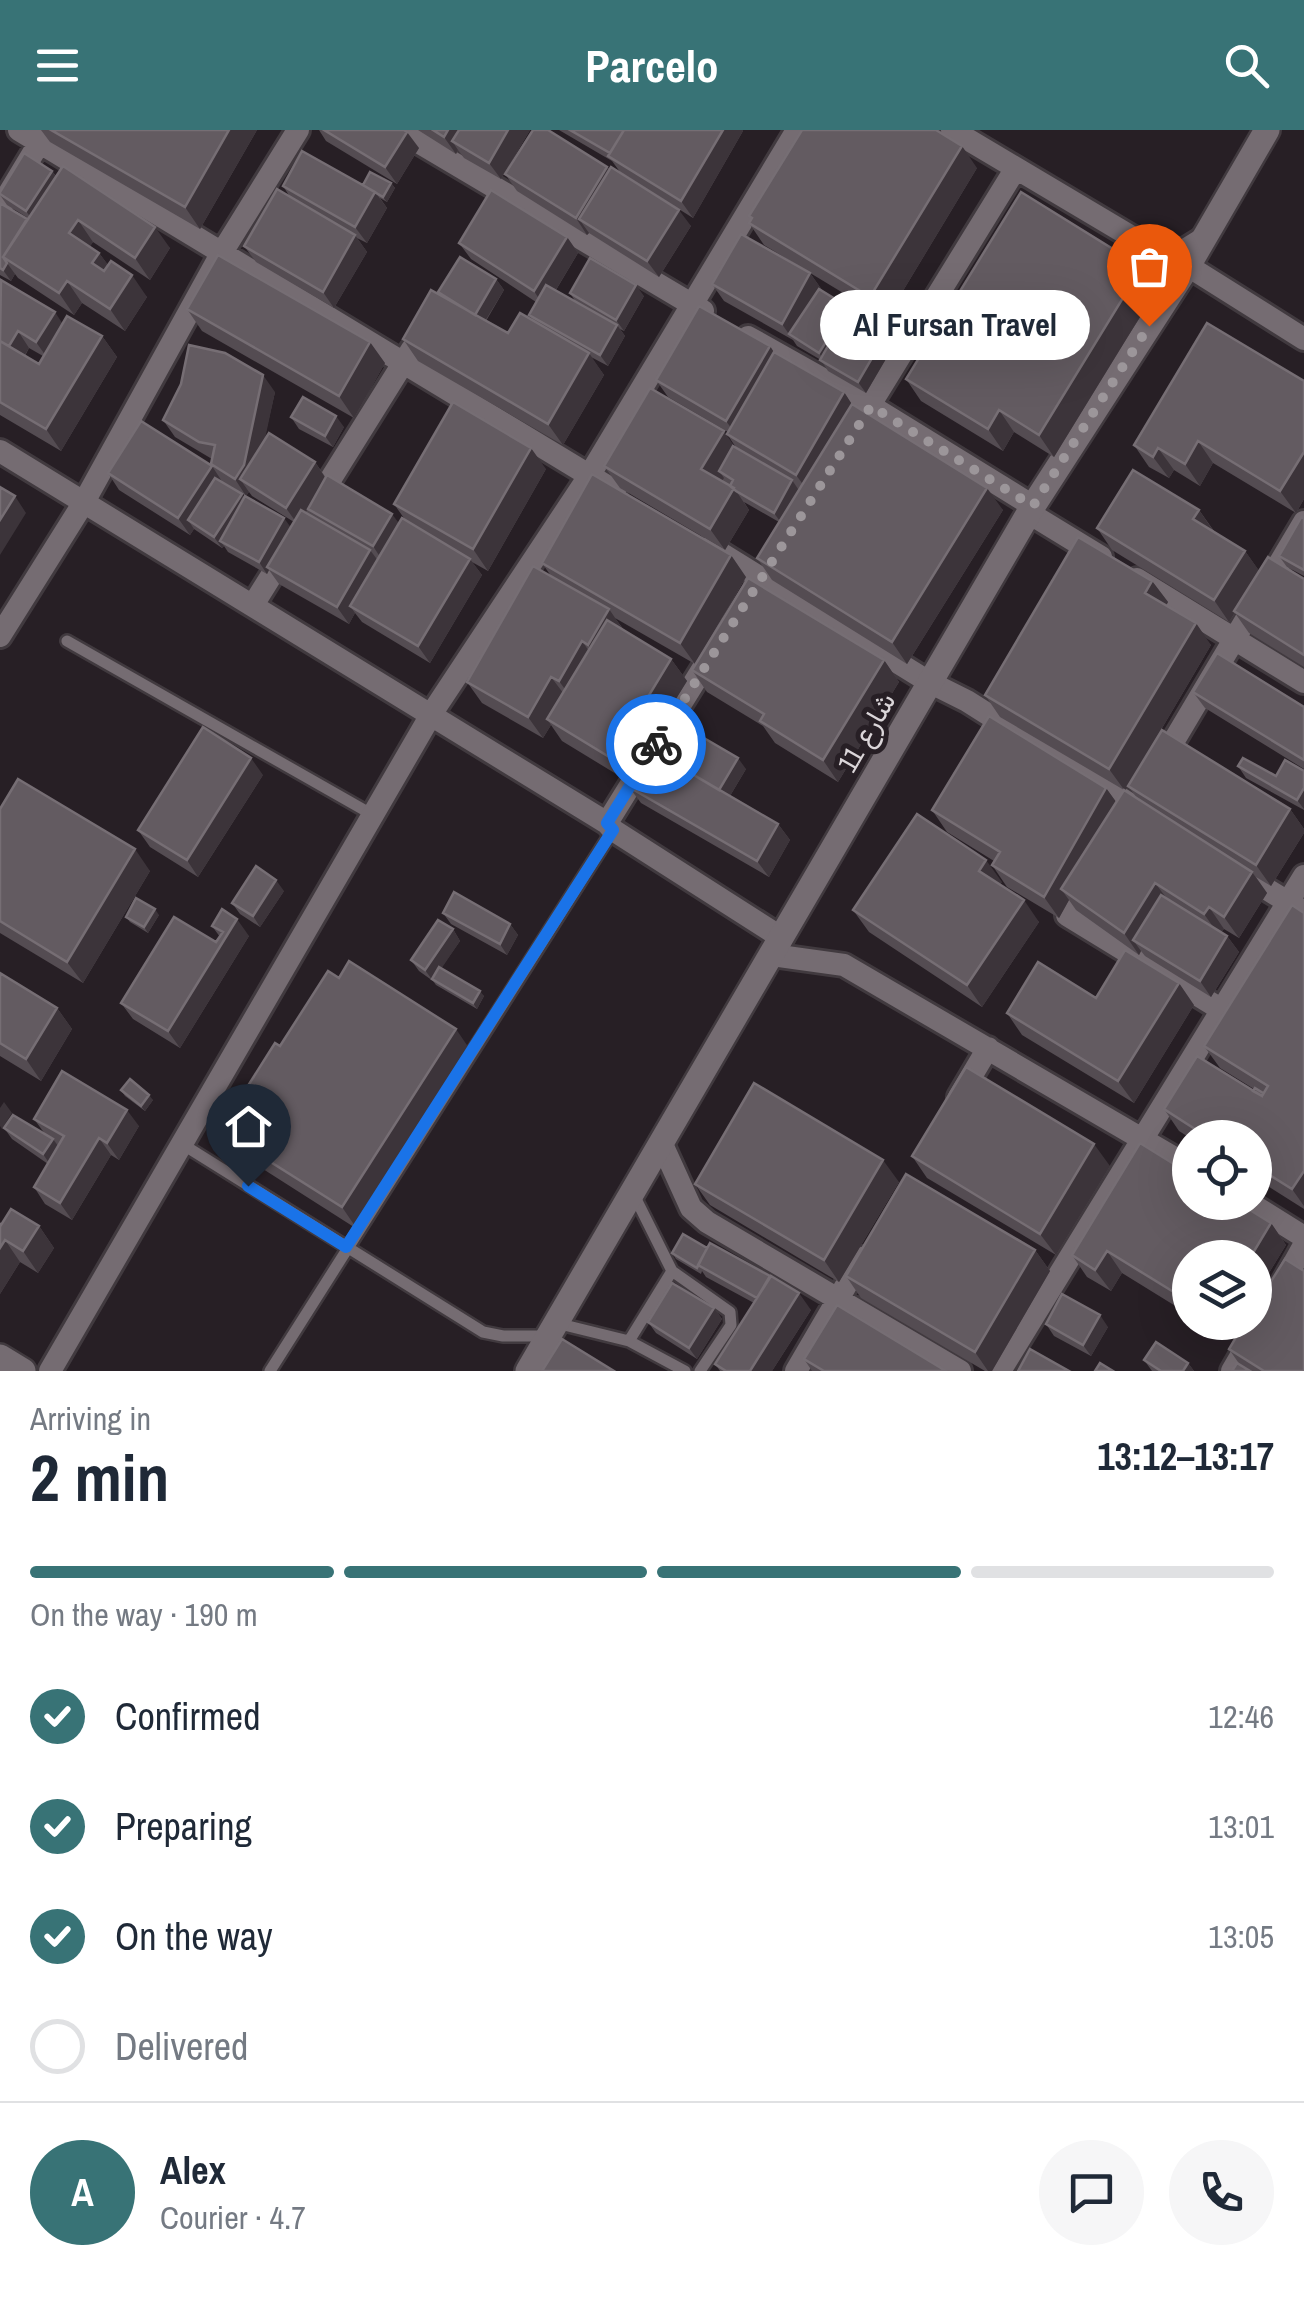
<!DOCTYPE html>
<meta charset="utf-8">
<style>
body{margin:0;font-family:"Archivo Narrow",Vazirmatn,sans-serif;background:#f6f6f7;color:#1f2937;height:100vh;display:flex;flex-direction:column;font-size:38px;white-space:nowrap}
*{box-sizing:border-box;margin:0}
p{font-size:32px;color:#747a83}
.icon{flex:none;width:55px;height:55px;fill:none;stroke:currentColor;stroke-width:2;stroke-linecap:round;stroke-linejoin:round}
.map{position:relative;height:1241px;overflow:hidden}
.drawer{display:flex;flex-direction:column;background:#fff;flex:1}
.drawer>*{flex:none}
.fabs{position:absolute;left:1172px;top:990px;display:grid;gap:20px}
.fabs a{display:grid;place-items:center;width:100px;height:100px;border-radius:50%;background:#fff;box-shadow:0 10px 40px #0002;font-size:50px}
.pin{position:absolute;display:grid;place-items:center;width:85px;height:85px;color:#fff;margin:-102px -42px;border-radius:50% 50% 50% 0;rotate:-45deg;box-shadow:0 0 10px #0007}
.pin .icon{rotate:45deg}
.courier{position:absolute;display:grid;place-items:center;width:100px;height:100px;margin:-50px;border:8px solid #1a73e8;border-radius:50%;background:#fff;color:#222;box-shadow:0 2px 12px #0007}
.bubble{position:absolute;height:70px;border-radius:35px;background:#fff;box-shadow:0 10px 40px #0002;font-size:32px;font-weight:700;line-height:70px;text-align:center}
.overview em{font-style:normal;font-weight:700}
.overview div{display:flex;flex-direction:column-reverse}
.overview{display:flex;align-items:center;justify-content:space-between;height:170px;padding:0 30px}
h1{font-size:65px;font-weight:700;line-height:75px}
.bar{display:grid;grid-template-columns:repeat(4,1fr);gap:15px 10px;align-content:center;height:120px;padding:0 30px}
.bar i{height:12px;border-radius:8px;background:#e0e1e3}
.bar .current{background:#387376}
.bar p{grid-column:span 4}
.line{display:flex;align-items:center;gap:25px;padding:0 30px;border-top:2px solid #e0e1e3}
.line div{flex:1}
.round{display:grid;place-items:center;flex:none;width:105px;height:105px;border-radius:52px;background:#f6f6f7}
ol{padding:0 30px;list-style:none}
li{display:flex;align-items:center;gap:30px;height:110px}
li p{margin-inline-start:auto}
li .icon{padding:10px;border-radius:50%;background:#387376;color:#fff;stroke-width:4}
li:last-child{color:#747a83}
li i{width:55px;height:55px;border:5px solid #e0e1e3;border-radius:50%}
header{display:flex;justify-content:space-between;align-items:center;height:130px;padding:0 30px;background:#387376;color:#fff;font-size:45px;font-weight:700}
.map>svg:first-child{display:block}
</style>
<header><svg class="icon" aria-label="menu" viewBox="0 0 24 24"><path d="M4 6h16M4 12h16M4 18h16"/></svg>Parcelo<svg class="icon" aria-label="search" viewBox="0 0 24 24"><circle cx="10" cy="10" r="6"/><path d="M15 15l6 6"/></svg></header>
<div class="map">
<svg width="1304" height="1241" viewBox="0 0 1304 1241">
<rect width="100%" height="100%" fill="#271f25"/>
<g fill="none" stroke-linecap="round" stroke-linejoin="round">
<g stroke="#413a3f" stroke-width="16">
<path id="service" d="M67,511L373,685
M182,1014L483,1202L503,1206H546
M672,1141L730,1182L731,1195L700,1241
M556,1193L629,1211L672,1141L634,1065
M629,1211L685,1241
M270,1241L613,700"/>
</g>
<g stroke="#413a3f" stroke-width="28">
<path id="minor" d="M19,0L615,361
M398,0L703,181
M952,0L1157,122L1178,124L1204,108
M0,78L47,0
M1188,136L1304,209
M748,207L871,276L1033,376
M849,309L1016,38
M0,321L607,693L613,700L782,808
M315,374L412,219
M1029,383L1101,427
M711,417L929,552L967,571L1144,683
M1137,449L1304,552
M253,475L288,419
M0,506L84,372L221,124L298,0
M1160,634L1304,392
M607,693L713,522
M1239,742L1304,782
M1088,751L1067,785L1222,880
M772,825L844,835L1190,1037
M959,967L988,918
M661,1012L691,1078L707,1092L960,1241
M1248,1072L1304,1107
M1279,1160L1304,1115
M50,1241L432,583L589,346L797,0
M796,1241L862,1128
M1000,1241L1304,746
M1232,1241L1253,1205"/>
</g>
<g stroke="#413a3f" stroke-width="30">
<path id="tertiary" d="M0,1227L23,1241
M528,1241L1033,376L1188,136L1267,0"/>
</g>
<use href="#service" stroke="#756c72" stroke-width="11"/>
<use href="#minor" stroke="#756c72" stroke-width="22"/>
<use href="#tertiary" stroke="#756c72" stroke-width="25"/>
</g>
<path fill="#544c52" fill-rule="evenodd" d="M41,0H257L200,99L50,12Z
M319,0H324L419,18L397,54L326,11Z
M418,0H530L501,49L464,28L458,20L456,24Z
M559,0H742L743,1L693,88L620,42L612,31Z
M607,37L691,96L659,147L589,103L587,105L517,61L505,44Z
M977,38L886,189L764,115L749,93L752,89L749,86Z
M52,41L56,46L170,118L150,150L93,112L90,116L99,123L108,135L147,167L125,201L82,173L74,185L18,148L15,144L11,151L0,145V73L27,90L28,88L7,75L0,65V62Z
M391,53L395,58L387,72L380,68L387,78L367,113L357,108L367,122L334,178L256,132L244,116L290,67L283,56L363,55Z
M567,107L578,123L556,160L575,171L570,163L644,166L624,201L620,199L625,206L608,236L591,227L604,245L563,315L418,231L403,209L440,165L496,149L504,160L486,191L508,203L534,191L529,185L536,172L471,129L459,113Z
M1142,137L1157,159L1054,327L1014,302L1003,321L921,271L906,249Z
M810,143L822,160L897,210L866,263L828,241L821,230L797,216L793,210L724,171L712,154Z
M0,152L63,194L102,206L117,227L61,321L0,285ZM29,218L43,226L39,234L25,226Z
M187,179L385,233L354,288L202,201Z
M774,222L844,262L852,275L1003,380L907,534L772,450L757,428L779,392L744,372L749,380L725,420L620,358L604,336L737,319L727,304L728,302L668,267L656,250Z
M1304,251V369L1296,383L1213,333L1200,356L1174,340L1169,348L1149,337L1134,315Z
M275,262L264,310L315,332L326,348L399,393L406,391L394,374L546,339L488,441L472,432L482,445L430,533L362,492L355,483L349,494L279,454L269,440L267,444L228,422L224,416L222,418L194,399L190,405L119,360L108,343L212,336V329L175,307L163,290ZM222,351L246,366L249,362L252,366L294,392L291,397L244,368L242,364Z
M291,287L344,297L333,317L299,299Z
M1199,380L1214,401L1245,421L1259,441L1304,449V537L1249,503L1235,483L1229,492L1112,420L1097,398Z
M1304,388V446L1287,437L1279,426Z
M542,433L746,447L697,532L884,530L899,552L838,652L775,613L763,596L707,562L692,540L695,534L615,488L624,500L671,529L687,551L626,650L562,611L551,595L543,608L482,573L467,552L551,446Z
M1152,451L1168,472L1166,476L1211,515L1125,661L1137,668L1128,656L1290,679L1304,699V703L1271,756L1256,747L1267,763L1239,808L1224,799L1221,802L1227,806L1239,822L1211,867L1145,826L1141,821L1139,825L1076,780L1069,770L1059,788L1007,757L992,735L994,731L947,702L932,680L1106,658L1116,672L1124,660L1000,587L985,565Z
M1193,562L1304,577V639L1205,578Z
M655,622L746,639L730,666L778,694L790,710L769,747L641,673L629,657Z
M1238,636L1276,646L1304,641V680L1246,648Z
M263,645L198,747L150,717L138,700Z
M0,679L150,741L83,853L0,803Z
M1002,752L1000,754L1039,792L982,877L869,802L853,780Z
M284,761L260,797L240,784L232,773Z
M443,783L510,794L518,805L507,825L451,794Z
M1304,783V1079L1255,1048V1008H1190L1179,1001L1164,979L1254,959L1220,938L1204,916Z
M159,785L148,803L130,792L126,787Z
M212,796L249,806L180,918L133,889L121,873L216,812L220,807Z
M453,799L460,811L441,838L484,866L477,879L436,855L433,851L419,841L411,830Z
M0,843L57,878L72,899L41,951L0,926Z
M339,848L471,921L357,1099L235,1021L220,1000L280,916Z
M1096,868L1194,875L1134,973L1022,905L1007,883Z
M121,960L153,970L145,981L125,966Z
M34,989L139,996L119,1030L111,1025L72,1090L45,1074L34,1057L48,1034L12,1009L4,998L45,1004Z
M912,1026L1110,1036L1056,1125L927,1048Z
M899,1052L839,1152L710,1075L695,1054Z
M1271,1093L1286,1115L1255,1166V1128H1190V1185L1122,1143L1111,1161L1087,1147L1072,1125Z
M0,1094L39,1096L54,1118L38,1143L20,1132L0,1164Z
M1035,1120L1050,1141L992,1241H985L861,1168L846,1146Z
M672,1123L811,1180L772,1241H720L715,1234L754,1173L706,1147L702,1141L701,1144L676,1129Z
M714,1178L722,1189L697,1229L656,1203L648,1192Z
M1203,1192H1238L1229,1208Z
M1046,1194L1108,1197L1091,1226L1054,1206Z
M1229,1219L1304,1241H1232L1240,1235Z
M804,1229L946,1241H812Z
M1144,1230L1188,1233L1194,1241H1152Z"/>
<path fill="#3c343a" d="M229,0H257L200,99L185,77Z
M448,0H470L452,11L458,20L456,24L444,7Z
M508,0H530L501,49L489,33Z
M723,0H742L743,1L693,88L681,71Z
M407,2L419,18L397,54L385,37Z
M962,16L977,38L886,189L870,167Z
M607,37L619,53L579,89L589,103L587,105L576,88Z
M52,41L60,52L34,92L26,81Z
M391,53L395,58L387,72L383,67Z
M375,62L387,78L367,113L355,97Z
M679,80L691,96L659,147L647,131Z
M78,90L93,112L85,124L69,103Z
M155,97L170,118L150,150L135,128Z
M355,105L367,122L334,178L323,162Z
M567,107L578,123L545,178L534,161Z
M99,123L115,144L107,155L92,133Z
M7,133L15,144L11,151L3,140Z
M1142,137L1157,159L1054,327L1039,305Z
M810,143L822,160L795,208L789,204L793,210L782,194Z
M132,145L147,167L125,201L110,179Z
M496,149L504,160L482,196L474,185Z
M67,151L82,173L74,185L59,163Z
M636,155L644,166L624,201L616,190Z
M848,177L856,188L827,234L819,223Z
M55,182L66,199L48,229L36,212Z
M617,195L625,206L608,236L600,225Z
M889,199L897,210L866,263L858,252Z
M18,201L29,218L20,233L8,216Z
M102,206L117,227L61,321L46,299Z
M370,212L385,233L354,288L339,266Z
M770,216L781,233L738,307L726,291Z
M589,223L604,245L563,315L548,294Z
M263,245L275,262L256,351L240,349L249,362L246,366L235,349Z
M844,262L855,279L808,361L796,345Z
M999,280L1014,302L1003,321L988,299Z
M336,286L344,297L333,317L325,306Z
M724,301L739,323L719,341L724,348L716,360L701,339Z
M1198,311L1213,333L1200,356L1185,334Z
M531,318L546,339L488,441L473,419Z
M1158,318L1174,340L1169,348L1153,327Z
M1304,322V369L1296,383L1280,361Z
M315,332L326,349L298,395L286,378Z
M212,336L223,353L188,390L194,399L190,405L178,388Z
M792,350L800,362L782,394L774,383Z
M734,358L749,380L725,420L710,399Z
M987,358L1003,380L907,534L892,512Z
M242,364L249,375L220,411L224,416L222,418L214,407Z
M15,366L26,383L0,425V390Z
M1199,380L1214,402L1193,389Z
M392,384L404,400L384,433L373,416Z
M284,388L292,399L267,437L269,440L267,444L259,432Z
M370,420L382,436L350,476L355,483L349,494L337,477Z
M1245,421L1260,442L1229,492L1214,470Z
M731,425L746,447L695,534L680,513Z
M470,429L482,445L430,533L418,516Z
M1152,451L1168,472L1160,485L1145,463Z
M609,479L624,501L604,536L588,515Z
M1196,493L1211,515L1125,661L1109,639Z
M582,511L597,533L575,573L559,551Z
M671,529L687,551L626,650L611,628Z
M884,530L899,552L838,652L823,630Z
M551,547L567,568L547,589L551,595L543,608L528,587Z
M251,628L263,645L198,747L187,730Z
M738,628L746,639L727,671L719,660Z
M1106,658L1122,680L1061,759L1069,770L1059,788L1044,767Z
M1304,658V679L1297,670Z
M1290,679L1304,699V703L1271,756L1256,735Z
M778,694L790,710L769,747L757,731Z
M135,719L150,741L83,853L67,832Z
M986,730L1002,752L994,762L979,741Z
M1252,742L1267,763L1239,808L1224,787Z
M276,750L284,761L260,797L253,786Z
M1155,753L1171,774L1133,810L1141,821L1139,825L1124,803Z
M1024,770L1039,792L982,877L967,855Z
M1209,777L1224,799L1219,805L1204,784Z
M155,779L159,785L148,803L144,797Z
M237,789L249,806L180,918L168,901Z
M510,794L518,805L507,825L500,814Z
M453,799L460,811L433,851L425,840Z
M1227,806L1239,822L1211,867L1200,851Z
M1179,853L1194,875L1134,973L1118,951Z
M480,861L484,866L477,879L473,873Z
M57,878L72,899L41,951L26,929Z
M456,899L471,921L357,1099L342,1077Z
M149,965L153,970L145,981L141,976Z
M4,972L12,983L2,999L0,996V978Z
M127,980L139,996L119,1030L107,1013Z
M99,1008L111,1025L72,1090L60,1073Z
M53,1009L61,1020L51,1036L43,1024Z
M1094,1014L1110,1036L1056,1125L1040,1104Z
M883,1030L899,1052L839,1152L824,1130Z
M1304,1041V1076L1292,1059Z
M1271,1093L1286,1115L1255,1166V1128H1250Z
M39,1096L54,1118L38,1143L23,1121Z
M5,1110L20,1132L0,1164V1118Z
M1035,1120L1050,1141L992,1241H988L975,1222Z
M1107,1121L1122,1143L1111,1161L1095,1140Z
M799,1163L811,1180L772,1241H750Z
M714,1178L722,1189L697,1229L689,1218Z
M1100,1185L1108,1197L1091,1226L1083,1215Z
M1218,1192H1238L1229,1208Z
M1188,1233L1194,1241H1183Z"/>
<path fill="#635b61" stroke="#766e74" stroke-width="2.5" d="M51,0H229L185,77Z
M324,0H404L407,2L385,37Z
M433,0H448L444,7Z
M459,0H508L489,33L452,11Z
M533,0H548L607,37L576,88L505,44Z
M570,0H624L610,23Z
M624,0H723L681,71L608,26Z
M802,0H936L962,16L870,167L749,93L752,88L749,86Z
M302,21L375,62L355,97L283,56Z
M24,23L52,41L26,81L0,64V62Z
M63,36L155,97L135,128L78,90L69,103L99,123L92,133L104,141L111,131L132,145L110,179L67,151L59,163L3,127Z
M611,37L679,80L647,131L579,89Z
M370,42L391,53L383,67L363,55Z
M277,59L355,105L323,162L244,116Z
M491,60L567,107L534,161L459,113Z
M1021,62L1142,137L1039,305L999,280L988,299L906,249Z
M0,73L27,89L3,127L7,133L3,140L0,138Z
M741,104L810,143L782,194L712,154Z
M218,125L370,212L339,266L187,179Z
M460,127L496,149L475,185L438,162Z
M590,128L636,155L616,190L570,163Z
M1,150L55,182L36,212L18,201L9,216L0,211Z
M546,155L617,195L600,225L529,185Z
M819,159L848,177L819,223L789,204Z
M431,160L508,203L520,183L589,223L548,294L403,209Z
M699,176L770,216L726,291L656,250Z
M851,176L889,199L858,252L820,230Z
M67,186L102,206L46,299L0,272V211L39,234Z
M1207,193L1304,251V322L1280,361L1198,311L1185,334L1158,318L1153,327L1134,315Z
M189,215L225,223L263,245L244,335L235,349L211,334L215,315L199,312L163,290L181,254Z
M774,222L844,262L796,345L727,304Z
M650,258L724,301L701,339L734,358L710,399L604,336Z
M303,267L336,286L325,306L291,287Z
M453,272L531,318L473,419L394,374Z
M852,274L987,358L892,512L757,428Z
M141,291L212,336L178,388L108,343Z
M269,303L315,332L286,378L240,349Z
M733,316L792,350L774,383L736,361L730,356L733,350L719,341Z
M1133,340L1199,380L1193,389L1245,421L1214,470L1097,398Z
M592,344L731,425L680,513L542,433Z
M327,345L392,384L373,416L308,379Z
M215,348L242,364L214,407L188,390Z
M0,357L15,366L0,390Z
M245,366L284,388L259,432L220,411Z
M301,380L370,420L337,477L267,437Z
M1302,386L1304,388V440L1279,426Z
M402,388L470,429L418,516L350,476Z
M1078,407L1152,451L1145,463L1196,493L1109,639L985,565Z
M1268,427L1304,449V525L1234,481Z
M533,436L609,479L588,515L582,511L559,551L551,547L528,587L467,552Z
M748,448L884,530L823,630L760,591L764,584L692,540Z
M607,490L671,529L611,628L547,589Z
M1217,523L1304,577V630L1193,562Z
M989,586L1106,658L1044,767L992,735L1000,722L932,680Z
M673,590L738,628L719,660L655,622Z
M203,597L251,628L187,730L138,700Z
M1162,600L1290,679L1256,735L1128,656Z
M651,620L778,694L757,731L629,657Z
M1243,628L1276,646L1285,630L1304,641V658L1297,670L1238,636Z
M18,649L135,719L67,832L0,791V679Z
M1124,660L1252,742L1224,787L1209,777L1204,784L1155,753L1124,803L1061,759Z
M917,684L986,730L979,741L1024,770L967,855L853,780Z
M256,736L276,750L253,786L232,773Z
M454,762L510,794L500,814L443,783Z
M1161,765L1227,806L1200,851L1133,810Z
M136,768L155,779L144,797L126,787Z
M1292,775L1304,783V1041L1292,1059L1255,1036V1008H1209L1164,979L1197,926L1262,966L1268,956L1204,916Z
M222,779L237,789L168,901L121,873L174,787L216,812L223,802L212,796Z
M438,790L453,799L425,840L411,830Z
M1125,820L1179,853L1118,951L1007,883L1038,832L1096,868Z
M349,831L456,899L342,1077L220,1000L275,913L280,916L328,841L339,848Z
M439,837L480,861L473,873L432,849Z
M0,843L57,878L26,929L0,913Z
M966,937L1094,1014L1040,1104L912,1026Z
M62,941L127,980L107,1013L99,1008L60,1073L34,1057L64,1006L34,989Z
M130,949L149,965L141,976L121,960Z
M754,953L883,1030L824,1130L695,1054Z
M1255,958L1263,963L1262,966L1253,961Z
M13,985L53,1009L43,1024L4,998Z
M1140,1013L1190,1044V1072H1237L1271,1093L1250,1128H1190V1172L1107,1121L1095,1140L1072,1125Z
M906,1044L1035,1120L975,1222L846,1146Z
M11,1079L39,1096L23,1121L5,1110L0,1118V1094L1,1095Z
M683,1104L707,1118L697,1138L672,1123Z
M710,1113L770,1146L757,1168L698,1135Z
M1285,1129L1304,1141V1241H1264L1229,1219L1245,1192H1255V1177Z
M771,1146L799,1163L750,1241H726L715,1234Z
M672,1153L714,1178L689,1218L648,1192Z
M1062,1164L1100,1185L1083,1215L1046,1194Z
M837,1175L946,1241H824L804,1229Z
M562,1209L614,1241H542Z
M1156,1212L1188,1233L1183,1241H1161L1144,1230Z
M1030,1219L1069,1241H1018Z
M1100,1233L1113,1241H1095Z
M1237,1233L1250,1241H1232Z"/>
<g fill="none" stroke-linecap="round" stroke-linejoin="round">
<path stroke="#9c969a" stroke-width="10" stroke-dasharray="0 18" d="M656,614L871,276L1033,376L1149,196"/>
<path stroke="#1a73e8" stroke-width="12" d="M248,1056L346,1117L613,700L607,693L656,614"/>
</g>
<g text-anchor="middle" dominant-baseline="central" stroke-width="10" stroke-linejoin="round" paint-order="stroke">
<g font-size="28" fill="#dbd6d9" stroke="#271f25">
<text transform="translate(866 602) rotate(-60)">شارع 11</text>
</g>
</g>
</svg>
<div class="fabs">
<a><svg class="icon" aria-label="locate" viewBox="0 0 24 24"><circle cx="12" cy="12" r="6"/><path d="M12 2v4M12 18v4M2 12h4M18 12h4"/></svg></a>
<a><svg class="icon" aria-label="layers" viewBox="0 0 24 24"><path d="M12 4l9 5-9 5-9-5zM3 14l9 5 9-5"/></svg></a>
</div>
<div class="pin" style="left:1149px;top:196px;background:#ea580c"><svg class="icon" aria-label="bag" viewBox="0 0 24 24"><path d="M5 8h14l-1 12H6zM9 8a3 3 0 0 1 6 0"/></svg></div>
<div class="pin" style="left:248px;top:1056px;background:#1f2937"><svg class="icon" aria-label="home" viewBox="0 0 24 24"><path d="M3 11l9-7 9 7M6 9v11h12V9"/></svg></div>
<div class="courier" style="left:656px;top:614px"><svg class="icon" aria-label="bike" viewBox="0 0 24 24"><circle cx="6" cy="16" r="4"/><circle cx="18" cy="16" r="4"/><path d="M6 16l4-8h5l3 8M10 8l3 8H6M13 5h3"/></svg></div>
<div class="bubble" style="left:820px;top:160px;width:270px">Al Fursan Travel</div>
</div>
<section class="drawer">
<div class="overview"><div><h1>2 min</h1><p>Arriving in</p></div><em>13:12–13:17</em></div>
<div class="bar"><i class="current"></i><i class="current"></i><i class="current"></i><i></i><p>On the way · 190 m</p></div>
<ol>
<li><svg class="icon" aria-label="check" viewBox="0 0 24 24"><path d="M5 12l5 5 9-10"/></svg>Confirmed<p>12:46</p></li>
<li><svg class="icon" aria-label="check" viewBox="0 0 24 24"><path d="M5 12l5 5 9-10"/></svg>Preparing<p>13:01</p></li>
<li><svg class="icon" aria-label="check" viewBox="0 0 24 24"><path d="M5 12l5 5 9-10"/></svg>On the way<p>13:05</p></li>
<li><i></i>Delivered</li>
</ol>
<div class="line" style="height:180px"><b class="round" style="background:#387376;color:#fff">A</b><div><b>Alex</b><p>Courier · 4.7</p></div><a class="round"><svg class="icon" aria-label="chat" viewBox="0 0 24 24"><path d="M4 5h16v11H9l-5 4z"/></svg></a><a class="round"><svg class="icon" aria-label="phone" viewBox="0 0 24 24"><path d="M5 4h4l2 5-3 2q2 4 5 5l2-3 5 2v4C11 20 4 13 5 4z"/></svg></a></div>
</section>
